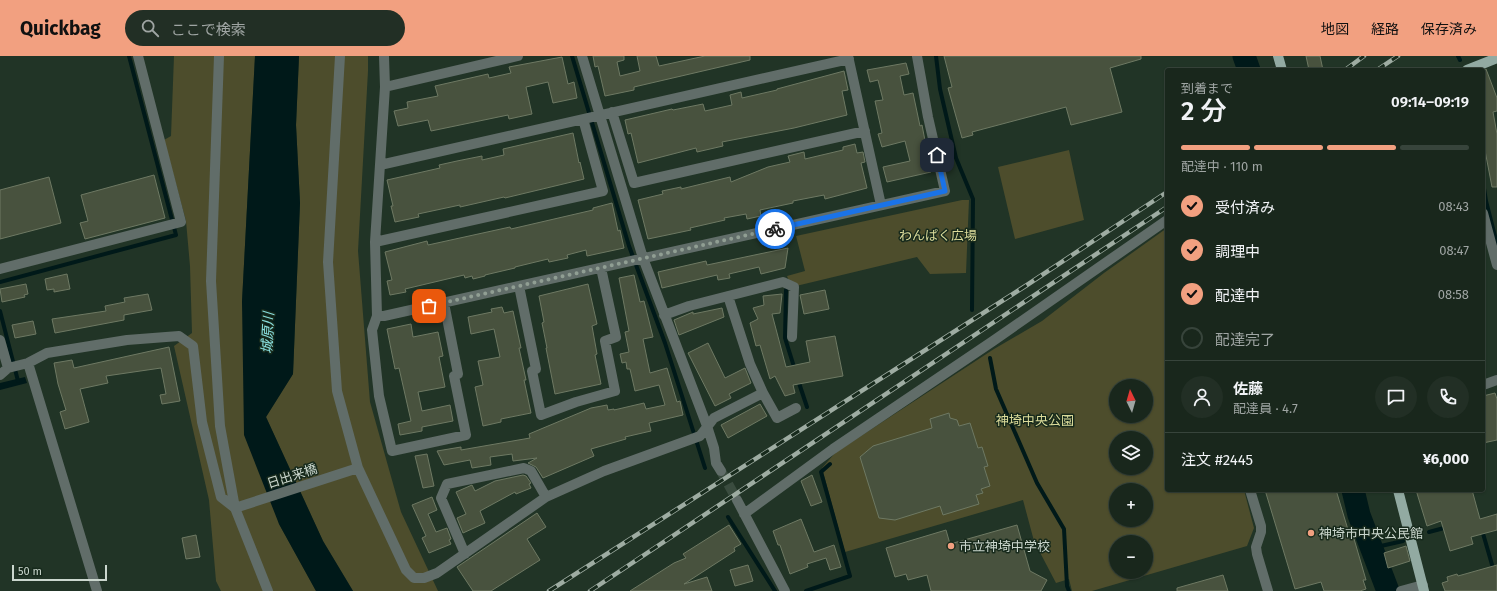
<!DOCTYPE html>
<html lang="ja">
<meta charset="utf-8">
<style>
body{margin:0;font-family:"Fira Sans","Noto Sans JP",sans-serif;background:#222f25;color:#f1f3f6;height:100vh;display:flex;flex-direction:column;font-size:15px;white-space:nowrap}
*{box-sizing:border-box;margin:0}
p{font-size:13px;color:#9fa5a3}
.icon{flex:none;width:22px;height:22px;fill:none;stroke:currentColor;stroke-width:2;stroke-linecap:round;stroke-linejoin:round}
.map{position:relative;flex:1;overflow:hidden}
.details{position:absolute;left:1165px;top:12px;width:320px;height:424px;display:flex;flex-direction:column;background:#19271c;border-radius:4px;box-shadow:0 1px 3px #0004,0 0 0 1px #37443b}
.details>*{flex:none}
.needle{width:26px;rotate:355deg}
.tools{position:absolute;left:1109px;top:323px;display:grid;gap:8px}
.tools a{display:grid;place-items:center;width:44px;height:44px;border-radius:50%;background:#19271c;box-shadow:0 1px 3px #0004,0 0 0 1px #37443b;font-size:20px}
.scale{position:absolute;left:12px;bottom:10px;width:95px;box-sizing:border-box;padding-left:4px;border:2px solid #cbd7ce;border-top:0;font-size:11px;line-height:14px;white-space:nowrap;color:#cbd7ce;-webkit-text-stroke:3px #172a1c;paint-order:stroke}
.pin{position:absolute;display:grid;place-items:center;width:34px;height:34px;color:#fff;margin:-17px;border-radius:8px;box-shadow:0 2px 6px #0006}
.courier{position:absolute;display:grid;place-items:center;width:40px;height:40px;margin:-20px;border:3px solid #1a73e8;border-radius:50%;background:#fff;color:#222;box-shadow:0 1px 5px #0007}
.head em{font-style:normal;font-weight:600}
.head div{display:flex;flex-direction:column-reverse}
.head{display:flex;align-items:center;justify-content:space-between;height:68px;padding:0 16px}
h1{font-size:26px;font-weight:600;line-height:30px}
.bar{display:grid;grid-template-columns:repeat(4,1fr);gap:6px 4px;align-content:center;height:48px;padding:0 16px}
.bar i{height:5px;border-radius:3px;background:#37443b}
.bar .current{background:#f2a080}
.bar p{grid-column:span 4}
.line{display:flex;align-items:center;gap:10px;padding:0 16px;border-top:1px solid #37443b}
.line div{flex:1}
.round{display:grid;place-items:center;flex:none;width:42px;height:42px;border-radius:21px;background:#222f25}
ol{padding:0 16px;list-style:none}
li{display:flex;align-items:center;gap:12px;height:44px}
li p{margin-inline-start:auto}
li .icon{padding:4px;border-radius:50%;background:#f2a080;color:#111;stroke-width:4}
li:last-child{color:#9fa5a3}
li i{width:22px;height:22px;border:2px solid #37443b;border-radius:50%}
header{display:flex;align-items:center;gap:24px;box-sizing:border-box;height:56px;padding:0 20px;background:#f2a080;color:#111}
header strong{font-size:19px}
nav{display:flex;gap:22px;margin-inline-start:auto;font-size:14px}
.search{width:280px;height:36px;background:#222f25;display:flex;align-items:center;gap:10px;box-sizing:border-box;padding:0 14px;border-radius:22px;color:#9fa5a3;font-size:15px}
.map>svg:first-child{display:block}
</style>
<header>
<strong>Quickbag</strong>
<div class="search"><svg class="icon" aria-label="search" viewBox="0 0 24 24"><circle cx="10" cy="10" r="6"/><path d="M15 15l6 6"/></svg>ここで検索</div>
<nav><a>地図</a><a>経路</a><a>保存済み</a></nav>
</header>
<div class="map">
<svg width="1497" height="535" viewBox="0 0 1497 535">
<rect width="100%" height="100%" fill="#213426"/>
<path fill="#4d4d2c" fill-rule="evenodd" d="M174,0H255L242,246L279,468L316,535H221L216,525L209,444L174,290L192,277L190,210L186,165L164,84L171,80Z
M299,0H368V15L358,195L370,346L401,456L438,535H353L323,485L266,361L293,318L300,147L296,69Z
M1069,94L1084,164L1015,183L998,111Z
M962,144H969L966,217L930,218L917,201L796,230L789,225L787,220L805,215L796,180Z
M1167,172V434H1244L1254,472L1247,490L1092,535H1072L1069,523L1056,527L1034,485L1023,444L845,496L822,412L835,397L994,293L1042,265L1104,217ZM1116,330H1146V360H1116ZM1116,382H1146V412H1116ZM1116,434H1146V464H1116ZM1116,486H1146V516H1116Z"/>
<path fill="#001919" d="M255,0H299L296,69L300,147L293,318L266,361L323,485L353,535H316L279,468L244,379L242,246Z
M25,321L27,327L0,334V327Z"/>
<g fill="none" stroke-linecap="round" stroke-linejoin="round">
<path stroke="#001919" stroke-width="4" d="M572,0L629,190L665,287L705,412
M936,0L940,33L956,102L973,143L972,254
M1458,0L1460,4
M1483,126L1486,145L1497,188
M0,226L176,179L129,0
M786,234L785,282L795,314
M0,255L18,325
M990,302L996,333L1037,427L1064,473L1067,530L1069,535
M798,324L807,351
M728,461L775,535
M1482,474L1497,526
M1429,476L1448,471
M1372,492L1403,485
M806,535L850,520L821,416L830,408"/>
<path stroke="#001919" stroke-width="23" d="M1244,0L1249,14
M1353,434L1359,459L1388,535"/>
</g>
<path fill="#48523e" stroke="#6e7963" d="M593,0H624V4L617,6L620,20L640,15L637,0H656L659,10L705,0H750V4L634,31V34L605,40L598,10L595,11Z
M944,0H1141V3L1110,12L1122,56L1071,69L1066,51L972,76L973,79L962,82L948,32L952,31Z
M1306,0H1320L1323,14H1309Z
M562,1L568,28L574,26L577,42L553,47L548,26L526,31L532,58L509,63L508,59L431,75L428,64L398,70L394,55L408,52L407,46L438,40L435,30L488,18L489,22L511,17L509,11Z
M906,7L909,18L900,20L904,39L913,37L920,70L922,69L931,116L887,126L883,111L910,105L905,85L882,91L878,78L882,77L875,45L883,44L878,24L870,26L867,14Z
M1486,13L1497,42V55L1493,56L1497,78V131H1492L1483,84V15Z
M844,15L848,34L842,35L847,59L794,72L722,86L723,90L697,96L696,92L638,107L631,77L628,78L625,64L672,53L673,54L703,48L705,55L732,49L730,39L741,36L742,42L777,34V33Z
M573,77L579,107L580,106L584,123L505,142L504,141L460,151V149L418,158L419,161L395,166L391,150H393L387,124L440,112L439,109L457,105L482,100V104L504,99L503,93Z
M855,88L857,97L863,96L865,106L861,107L867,132L825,143L824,139L793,145V147L760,154L761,160L747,163L746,158L724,162L725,164L690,172L691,174L648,183L638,144L663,138L662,135L681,131V133L730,121L731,126L768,111L790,106L788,100L804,96L805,103L843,94V91Z
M154,119L165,162L85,183L80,167L88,165L81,139Z
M49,121L61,167L0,183V134Z
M612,147L618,175L620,174L624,192L587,200L586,194L567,199L568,202L549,206L548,203L515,211V212L485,219V220L473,223L472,220L465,222L464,219L405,233L406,236L390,239L387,225L392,224L385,196L427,185L428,189L510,171L511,173L593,154V152Z
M788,192L785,212L761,218L759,211L729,218L730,222L718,224L717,219L662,232L658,216L706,205L707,209Z
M67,218L70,233L54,236V233L47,234L45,223Z
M634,219L640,246L644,245L653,281L643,283L650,317L667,312L677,346L680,345L683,359L649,367L651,375L625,381L626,383L591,393L594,400L543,422L536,411L528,407L537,402L513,405L512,398L490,401L491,409L472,412L470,404L444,409L437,395L461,391V394L530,382L529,378L591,352L607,349L608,354L614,353V354L644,347L646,353L665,349L659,329L635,335L630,313H627L626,306L622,307L620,298L629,296L625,276L629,275L619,222Z
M26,228L28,238L24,239L25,241L2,246L0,233Z
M588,228L597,268L592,270L597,298L595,299L601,328L555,338L546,292H547L542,267L544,266L539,240Z
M825,234L829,253L804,258L800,239Z
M148,238L152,254L124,259V264L55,277L52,263L106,255L105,250L125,246L124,242Z
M782,238L780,257L772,258L786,311L810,306L806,285L835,280L843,320L793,329L795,337L785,340L775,320L770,323L760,289L756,290L750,267L758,263L753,252L764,249L763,240Z
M502,251L504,257L513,255L521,292H519L526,324H524L531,357L501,363V366L483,370L475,331L483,329L478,305L500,301L494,273L471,278L468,261L492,256L491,253Z
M722,252L724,261L679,279L674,264L693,256V258Z
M33,265L36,278L15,282L12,269Z
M411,268L413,281L438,276L443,300L439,301L445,331L418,336L422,355L450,349L453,365L422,371V375L400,379L398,368L411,365L399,312L395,313L387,273Z
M708,287L725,322L745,312L751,327L729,338L731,342L715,350L688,297Z
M169,291L180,345L162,348L160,339L166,338L161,312L106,320L108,327L80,333L89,366L65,373L60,356L66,354L58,328L54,307L72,304L74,312Z
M1495,337L1497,343V384L1483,387V340Z
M760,348L767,360L728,382L721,369Z
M949,357L950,362L957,364L959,370L970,367L978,392L982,391L988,410L984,411L990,430L981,433L983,437L976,439L979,448L943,459L940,450L895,464L879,462L860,401L873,390L932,372L930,363Z
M427,398L434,430L423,432L415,400Z
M523,419L526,420L531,427L529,428L531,432L516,438L515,436L480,455L485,467L463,477L457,462L466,458L456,436L472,429L475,435L495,425Z
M812,419L822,446L811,450L801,425Z
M1265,434H1336L1349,477L1352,476L1366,524H1363L1366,533L1360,535H1324L1321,526L1295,533Z
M1416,434H1472L1480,463L1497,458V474L1471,481L1473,488L1450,495L1441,465L1427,470Z
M432,441L437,454L428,458L436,476L447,472L451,483L449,484L451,488L429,497L422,482L426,480L412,449Z
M537,457L546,471L527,483L540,504L491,535H473L457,511Z
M801,463L814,496L834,489L841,511L830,514L826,502L807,508L808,511L790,518L780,489H778L773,475Z
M729,469L741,488L734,492L735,495L684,528L707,521L712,535H630L674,507L686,502L683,498Z
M1017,469L1030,515L1047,524L1041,535H931L927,519L908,524L906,518L895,521L886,492L946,474L950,488Z
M196,479L200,501L186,503L182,482Z
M1406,490L1410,505L1388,512L1384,497Z
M748,509L753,525L735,530L730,514Z
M1497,509V535H1445L1442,527L1448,525L1447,521L1457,518L1458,520Z
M1223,519L1228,535H1177V532Z"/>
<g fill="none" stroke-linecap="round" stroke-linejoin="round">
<path stroke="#3a4c3f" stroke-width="10" stroke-dasharray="10 5" stroke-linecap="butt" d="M721,415L737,444"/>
<path stroke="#616d69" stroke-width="10" d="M219,0L211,225L220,370L235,452L268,535
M340,0L328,206L337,335L358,412L406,514L414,522H424L437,517L546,441L604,415L700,380L714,362L763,337L777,362L796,352
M384,0L385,31L375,186L377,260L372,274L379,340L392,395L466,379L454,320L458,318L444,247
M582,0L643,202L707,370L714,392L716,407L721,415
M848,0L881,149
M385,31L518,0
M612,56L634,127L865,75
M380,109L849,3
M1483,157L1497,209
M375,186L603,135L583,63
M0,213L181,166L138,0
M519,230L536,313L532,315L541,359L576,346L615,335L605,285L616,281L601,212
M728,240L750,308L763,337
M664,259L689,250L783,226L794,231L792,281
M377,260H384L945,135L928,61L917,0
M0,284L8,312
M28,307L97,535
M0,319L8,312L28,307L47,297L127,284L179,280L193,290L202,366L221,441L235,452
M1483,329L1497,324
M1250,434L1261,470V476L1256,491L1257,498L1268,535
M737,444L785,535
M235,452L358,412
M744,458L833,393L993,285L1167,164
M465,498L441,442L447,428L524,412L531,415L546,441
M1401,535L1423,529"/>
<path stroke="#92aaa2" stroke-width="10" d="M1278,0L1282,14
M1467,14L1497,2
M1398,434L1424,535"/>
<g stroke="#9eaca2" stroke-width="4.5">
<path id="rail" d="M1345,14L1364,0
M1377,14L1398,0
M549,535L1027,229L1167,136
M590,535L1167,151"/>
</g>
<use href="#rail" stroke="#172a1c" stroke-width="3" stroke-dasharray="9" stroke-linecap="butt"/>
</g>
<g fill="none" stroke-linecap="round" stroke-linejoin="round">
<path stroke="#909e93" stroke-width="4" stroke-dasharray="0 7.2" d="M429,250L775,173"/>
<path stroke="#1a73e8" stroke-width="5" d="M775,173L945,135L937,99"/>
</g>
<g fill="#f2a080" stroke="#172a1c" stroke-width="1.5">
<circle cx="1311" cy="477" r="4"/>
<circle cx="951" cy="490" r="4"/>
</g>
<g text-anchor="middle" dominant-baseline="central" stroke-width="3" stroke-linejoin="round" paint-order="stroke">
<g font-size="13" fill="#dbdb9a" stroke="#172a1c">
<text x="938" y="179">わんぱく広場</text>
<text x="1035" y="364">神埼中央公園</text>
</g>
<g font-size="13" fill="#cbd7ce" stroke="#172a1c">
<text transform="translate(292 420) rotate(-18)">日出来橋</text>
</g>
<g font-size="13" fill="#cbd7ce" stroke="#172a1c" text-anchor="start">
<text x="1319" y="477">神埼市中央公民館</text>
<text x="959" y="490">市立神埼中学校</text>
</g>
<g font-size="14" font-style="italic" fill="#8ae1e1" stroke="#172a1c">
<text transform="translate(268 277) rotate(-87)">城原川</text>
</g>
</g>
</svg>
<div class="tools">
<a><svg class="needle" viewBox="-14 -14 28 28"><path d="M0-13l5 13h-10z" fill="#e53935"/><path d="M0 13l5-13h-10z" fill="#9fa5a3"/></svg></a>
<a><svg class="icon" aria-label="layers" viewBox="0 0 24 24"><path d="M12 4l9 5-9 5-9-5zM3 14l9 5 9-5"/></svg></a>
<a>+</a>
<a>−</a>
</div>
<div class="scale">50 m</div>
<div class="pin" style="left:429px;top:250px;background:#ea580c"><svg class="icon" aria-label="bag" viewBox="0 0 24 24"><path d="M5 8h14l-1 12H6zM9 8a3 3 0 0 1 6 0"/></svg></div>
<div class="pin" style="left:937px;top:99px;background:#1f2937"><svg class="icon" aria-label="home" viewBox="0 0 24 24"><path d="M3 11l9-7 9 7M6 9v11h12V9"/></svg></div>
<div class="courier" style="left:775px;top:173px"><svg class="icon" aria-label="bike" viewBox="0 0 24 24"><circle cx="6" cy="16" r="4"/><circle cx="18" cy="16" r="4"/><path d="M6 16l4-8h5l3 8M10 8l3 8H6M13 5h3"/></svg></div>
<section class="details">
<div class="head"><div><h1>2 分</h1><p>到着まで</p></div><em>09:14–09:19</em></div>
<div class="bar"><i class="current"></i><i class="current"></i><i class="current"></i><i></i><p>配達中 · 110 m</p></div>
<ol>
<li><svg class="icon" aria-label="check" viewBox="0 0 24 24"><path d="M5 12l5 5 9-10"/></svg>受付済み<p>08:43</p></li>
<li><svg class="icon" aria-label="check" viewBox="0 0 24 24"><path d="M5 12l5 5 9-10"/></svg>調理中<p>08:47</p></li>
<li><svg class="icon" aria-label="check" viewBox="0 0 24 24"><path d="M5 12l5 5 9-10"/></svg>配達中<p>08:58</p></li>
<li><i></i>配達完了</li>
</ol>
<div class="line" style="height:72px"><a class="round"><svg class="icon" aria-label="person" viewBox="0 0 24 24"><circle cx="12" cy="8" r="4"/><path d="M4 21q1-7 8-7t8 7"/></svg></a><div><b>佐藤</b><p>配達員 · 4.7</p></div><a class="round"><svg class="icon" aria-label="chat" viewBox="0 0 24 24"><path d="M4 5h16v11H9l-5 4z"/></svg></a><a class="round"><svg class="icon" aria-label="phone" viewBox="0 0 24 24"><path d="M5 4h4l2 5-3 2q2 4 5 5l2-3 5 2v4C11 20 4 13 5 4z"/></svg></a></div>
<div class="line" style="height:52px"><div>注文 #2445</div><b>¥6,000</b></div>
</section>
</div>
